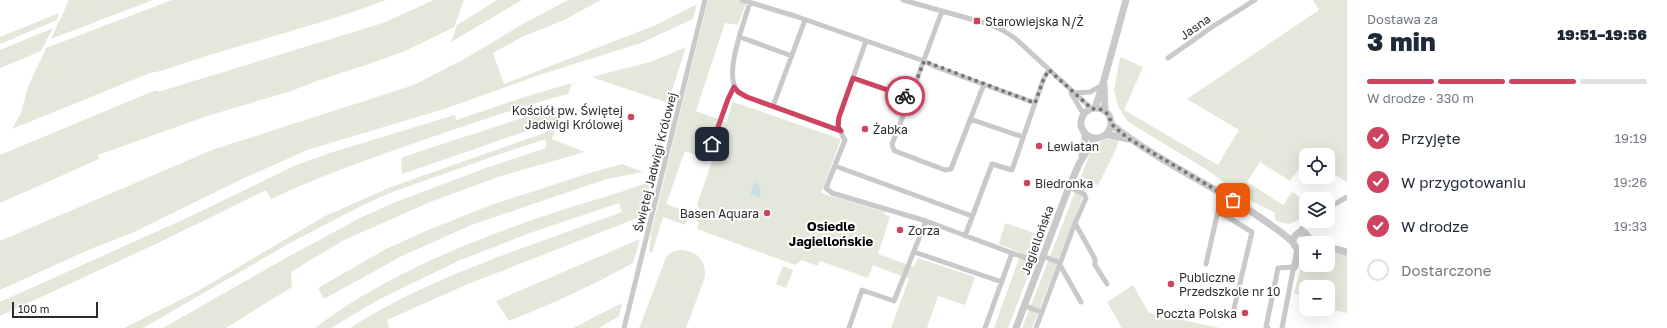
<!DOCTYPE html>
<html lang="pl">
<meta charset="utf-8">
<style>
body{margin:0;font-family:"Golos Text",sans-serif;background:#f2f2f3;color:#1f2937;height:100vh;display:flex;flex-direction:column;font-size:15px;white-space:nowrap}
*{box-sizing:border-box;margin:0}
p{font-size:13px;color:#747a83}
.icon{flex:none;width:22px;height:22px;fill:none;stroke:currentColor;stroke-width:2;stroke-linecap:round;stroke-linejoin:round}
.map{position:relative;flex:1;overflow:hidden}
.panel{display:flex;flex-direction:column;background:#fff;width:320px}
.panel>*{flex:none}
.buttons{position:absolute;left:1299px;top:148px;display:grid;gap:8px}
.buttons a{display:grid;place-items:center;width:36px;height:36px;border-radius:8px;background:#fff;box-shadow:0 4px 16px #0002;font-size:20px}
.scale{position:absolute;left:12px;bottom:10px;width:86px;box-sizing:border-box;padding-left:4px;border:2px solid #2c2c2c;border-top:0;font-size:11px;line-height:14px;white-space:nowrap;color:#2c2c2c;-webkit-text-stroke:3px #fff;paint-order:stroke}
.pin{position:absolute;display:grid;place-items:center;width:34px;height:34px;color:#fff;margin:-17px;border-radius:8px;box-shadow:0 2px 6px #0006}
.courier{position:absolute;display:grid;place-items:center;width:40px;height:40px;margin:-20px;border:3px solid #ce4360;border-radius:50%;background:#fff;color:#222;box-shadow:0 1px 5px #0007}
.overview em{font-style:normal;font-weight:800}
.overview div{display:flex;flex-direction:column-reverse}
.overview{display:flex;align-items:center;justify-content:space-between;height:68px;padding:0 20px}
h1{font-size:26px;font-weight:800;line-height:30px}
.bar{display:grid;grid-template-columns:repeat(4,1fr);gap:6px 4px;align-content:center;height:48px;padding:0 20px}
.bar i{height:5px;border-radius:3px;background:#e0e1e3}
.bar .on{background:#ce4360}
.bar p{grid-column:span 4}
ol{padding:0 20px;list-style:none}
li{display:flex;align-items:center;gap:12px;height:44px}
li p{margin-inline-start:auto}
li .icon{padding:4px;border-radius:50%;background:#ce4360;color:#fff;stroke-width:4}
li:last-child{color:#747a83}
li i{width:22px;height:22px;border:2px solid #e0e1e3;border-radius:50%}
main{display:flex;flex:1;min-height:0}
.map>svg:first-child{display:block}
</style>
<main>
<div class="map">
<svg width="1347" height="328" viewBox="0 0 1347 328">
<rect width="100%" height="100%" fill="#fff"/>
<path fill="#e4e8db" d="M69,0H153L51,39Z
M172,0H386C312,28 235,45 161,71L150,73L12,129L21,113L28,87L46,48Z
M434,0H464L454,27L405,51L372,63L317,81L291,91L207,116L98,155L99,159L0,203V155L156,90L158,92L383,23Z
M497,0H522L451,42L457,25Z
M568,0H601L564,20L522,37L493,53L504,84L656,25L697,4L693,19L641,43L542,74L444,109L307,150L242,179L132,233L88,250L0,290V241L212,150L414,85L466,58L523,24Z
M708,0H747L738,25L725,23L696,111L726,122L733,102L841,139L821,193L885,212L884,214L890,217L878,254L914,267L918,258L975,277L965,305L938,296L927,328H891L909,279L873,265L868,278L820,261L818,266L802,260L795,265L697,229L699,222L695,220L694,216L703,213L704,210L699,209L697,204L717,148L714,146L710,149L706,159L685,151L666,204L690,213L685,225L663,217L652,253L649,252L651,233Z
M1313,0H1347V182L1328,171V155H1306V159L1290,181L1260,162L1247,182L1283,205L1292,192L1306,201V216C1292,223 1290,227 1275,220V213L1239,194L1209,171L1128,122L1118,106L1114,90L1120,57L1143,67L1124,110L1218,165L1239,130L1187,99L1319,10Z
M59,13L57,20L0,44V37Z
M53,28L41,51L0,68V50Z
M686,47L668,103L591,77L650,62Z
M572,83L568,94C522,106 478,122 432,137C377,156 324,174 271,199L266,190L158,243L0,316V302L189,217L296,165L336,151L455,115L456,120L521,98Z
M565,104L552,139L585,152L501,176L430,202L342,241L291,272L292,287L226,328H163L293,254L364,216L393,203L483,169L546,148V139L503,153L387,194L359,207L290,243L143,328H124L196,292L325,216L391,187L547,132L550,123L402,174L401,158L430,148Z
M1108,138L1119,140L1117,147L1098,185L1088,183L1032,328H1022L1091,151L1094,145Z
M622,164L643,172L607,179L471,225L400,257L324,299L318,288L386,249L428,230L491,205L593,172Z
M650,182L645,215L468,284L387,320L389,328H350C433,275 531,246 622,212L619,203L530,233L458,261L378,300L331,328H315C379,279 456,247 532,220C571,206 611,196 650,182Z
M1005,223L1043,236L1008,328H994L1021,253L999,244Z
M640,239L633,263C593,285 552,304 509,321L496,301Z
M681,250C697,251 706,260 705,277L686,328H639L666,258C670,252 674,251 681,250Z
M1328,252L1347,255V313L1328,309V287H1306V296L1295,294L1294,292L1302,264L1306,257V265H1328Z
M783,266L793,270L786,288L776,284Z
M1133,285L1149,313L1220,328H1122L1107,302Z
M622,303L619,316L599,328H573Z"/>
<path fill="#c9dee6" d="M755,182L759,185L761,192L760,198L750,194Z"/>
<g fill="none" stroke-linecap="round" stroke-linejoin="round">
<path stroke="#c9c9c9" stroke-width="5" d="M742,0L795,16L924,61L936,67L1035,103L1044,78L1049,70
M903,0L992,25L1004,31L1016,39L1092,109
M750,2C744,23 726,68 735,87C737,92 742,94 747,97L841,131
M740,37L792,56
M866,41L839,117L838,127L845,140L826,188L832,193L926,221L1012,253
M1168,58L1212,27L1255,0
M853,78L910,98L942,11
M1071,93L1084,115
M1073,93L1090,92L1101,86
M910,98L892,144L893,148L895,151L945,170L951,169L984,84
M773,106L805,20
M970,119L1023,137
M712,144L728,99L734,87
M835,166L972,216
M1223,194L1218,211L1252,232L1233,313
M1328,208L1347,197
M1075,223L1095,259V265L1107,284
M1298,233L1308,221
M965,236L992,164L1012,170L1035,103
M914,252L1002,282
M1043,256L1060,263
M1206,264L1218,211
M1060,265L1081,302
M1295,268L1304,249
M1025,306L1041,312
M624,328L705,0
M849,328L862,290L894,301L926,221
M985,328L1012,253L1041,263
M1036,328L1075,223L1086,198L1084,194L1069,187
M1268,328L1266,327L1278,268L1293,267
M1282,328L1297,249"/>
<path stroke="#c9c9c9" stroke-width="7" d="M1104,85L1105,111
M1095,108L1104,80L1126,0
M1081 123a15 15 0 1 1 30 0a15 15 0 1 1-30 0Z
M1111,124C1167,169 1237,195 1293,242
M1106,134L1128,139
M1082,156L1085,139V133
M1328,247L1347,252
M1306,249C1295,253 1288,240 1298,233H1305L1309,238L1310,243
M1016,328L1069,187L1079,164L1095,138"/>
</g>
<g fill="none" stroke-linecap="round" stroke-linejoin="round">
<path stroke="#767676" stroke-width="4" stroke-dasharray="0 7.2" d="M905,96L910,98L924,61L1035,103L1044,78L1049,70L1092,109C1103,107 1110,114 1111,124L1129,139L1233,200"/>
<path stroke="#ce4360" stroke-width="5" d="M712,144L728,99L734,87L738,92L747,97L841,131L838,127L839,117L853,78L905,96"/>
</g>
<g fill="#ce4360" stroke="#fff" stroke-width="1.5">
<rect x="973" y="17" width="8" height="8" rx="2"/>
<circle cx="631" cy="117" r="4"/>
<circle cx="865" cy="129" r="4"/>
<circle cx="1039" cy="146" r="4"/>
<circle cx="1027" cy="183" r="4"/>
<circle cx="767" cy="213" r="4"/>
<circle cx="900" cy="230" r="4"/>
<circle cx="1171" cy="284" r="4"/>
<circle cx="1245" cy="313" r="4"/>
</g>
<g text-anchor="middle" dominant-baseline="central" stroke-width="4" stroke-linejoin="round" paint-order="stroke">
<g font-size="12" fill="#2c2c2c" stroke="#fff" text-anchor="start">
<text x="985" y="21">Starowiejska N/Ż</text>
<text x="623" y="110" text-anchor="end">Kościół pw. Świętej<tspan x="623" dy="14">Jadwigi Królowej</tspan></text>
<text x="873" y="129">Żabka</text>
<text x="1047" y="146">Lewiatan</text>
<text x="1035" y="183">Biedronka</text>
<text x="759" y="213" text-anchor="end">Basen Aquara</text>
<text x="908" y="230">Zorza</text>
<text x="1179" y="277">Publiczne<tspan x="1179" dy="14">Przedszkole nr 10</tspan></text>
<text x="1237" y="313" text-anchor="end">Poczta Polska</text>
</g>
<g font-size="12" fill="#2c2c2c" stroke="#fff">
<text transform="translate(1195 27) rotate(-35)">Jasna</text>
<text transform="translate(655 162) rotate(-76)">Świętej Jadwigi Królowej</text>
<text transform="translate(1037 240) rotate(-70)">Jagiellońska</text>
</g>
<g font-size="13" font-weight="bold" fill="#000" stroke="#fff">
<text x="831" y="226">Osiedle<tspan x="831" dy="15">Jagiellońskie</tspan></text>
</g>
</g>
</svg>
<div class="buttons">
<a><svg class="icon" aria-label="locate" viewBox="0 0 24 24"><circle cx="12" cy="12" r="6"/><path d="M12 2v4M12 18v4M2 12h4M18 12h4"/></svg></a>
<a><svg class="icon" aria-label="layers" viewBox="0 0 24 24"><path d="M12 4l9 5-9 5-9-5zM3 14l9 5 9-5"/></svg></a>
<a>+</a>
<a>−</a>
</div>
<div class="scale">100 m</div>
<div class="pin" style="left:1233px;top:200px;background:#ea580c"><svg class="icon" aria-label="bag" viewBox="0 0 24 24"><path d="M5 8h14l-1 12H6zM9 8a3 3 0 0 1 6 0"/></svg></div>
<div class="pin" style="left:712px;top:144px;background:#1f2937"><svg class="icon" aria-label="home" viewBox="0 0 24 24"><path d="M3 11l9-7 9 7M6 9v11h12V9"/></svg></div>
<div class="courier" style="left:905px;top:96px"><svg class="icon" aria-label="bike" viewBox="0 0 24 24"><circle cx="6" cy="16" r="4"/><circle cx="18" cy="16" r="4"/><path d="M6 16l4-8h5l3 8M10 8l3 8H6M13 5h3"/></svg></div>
</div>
<section class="panel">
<div class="overview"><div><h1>3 min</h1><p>Dostawa za</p></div><em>19:51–19:56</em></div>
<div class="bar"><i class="on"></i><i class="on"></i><i class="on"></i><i></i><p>W drodze · 330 m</p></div>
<ol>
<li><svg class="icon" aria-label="check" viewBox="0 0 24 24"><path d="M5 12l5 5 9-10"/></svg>Przyjęte<p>19:19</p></li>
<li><svg class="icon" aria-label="check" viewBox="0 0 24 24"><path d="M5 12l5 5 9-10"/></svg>W przygotowaniu<p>19:26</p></li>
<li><svg class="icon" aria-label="check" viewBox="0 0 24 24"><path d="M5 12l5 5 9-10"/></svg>W drodze<p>19:33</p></li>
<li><i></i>Dostarczone</li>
</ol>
</section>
</main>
